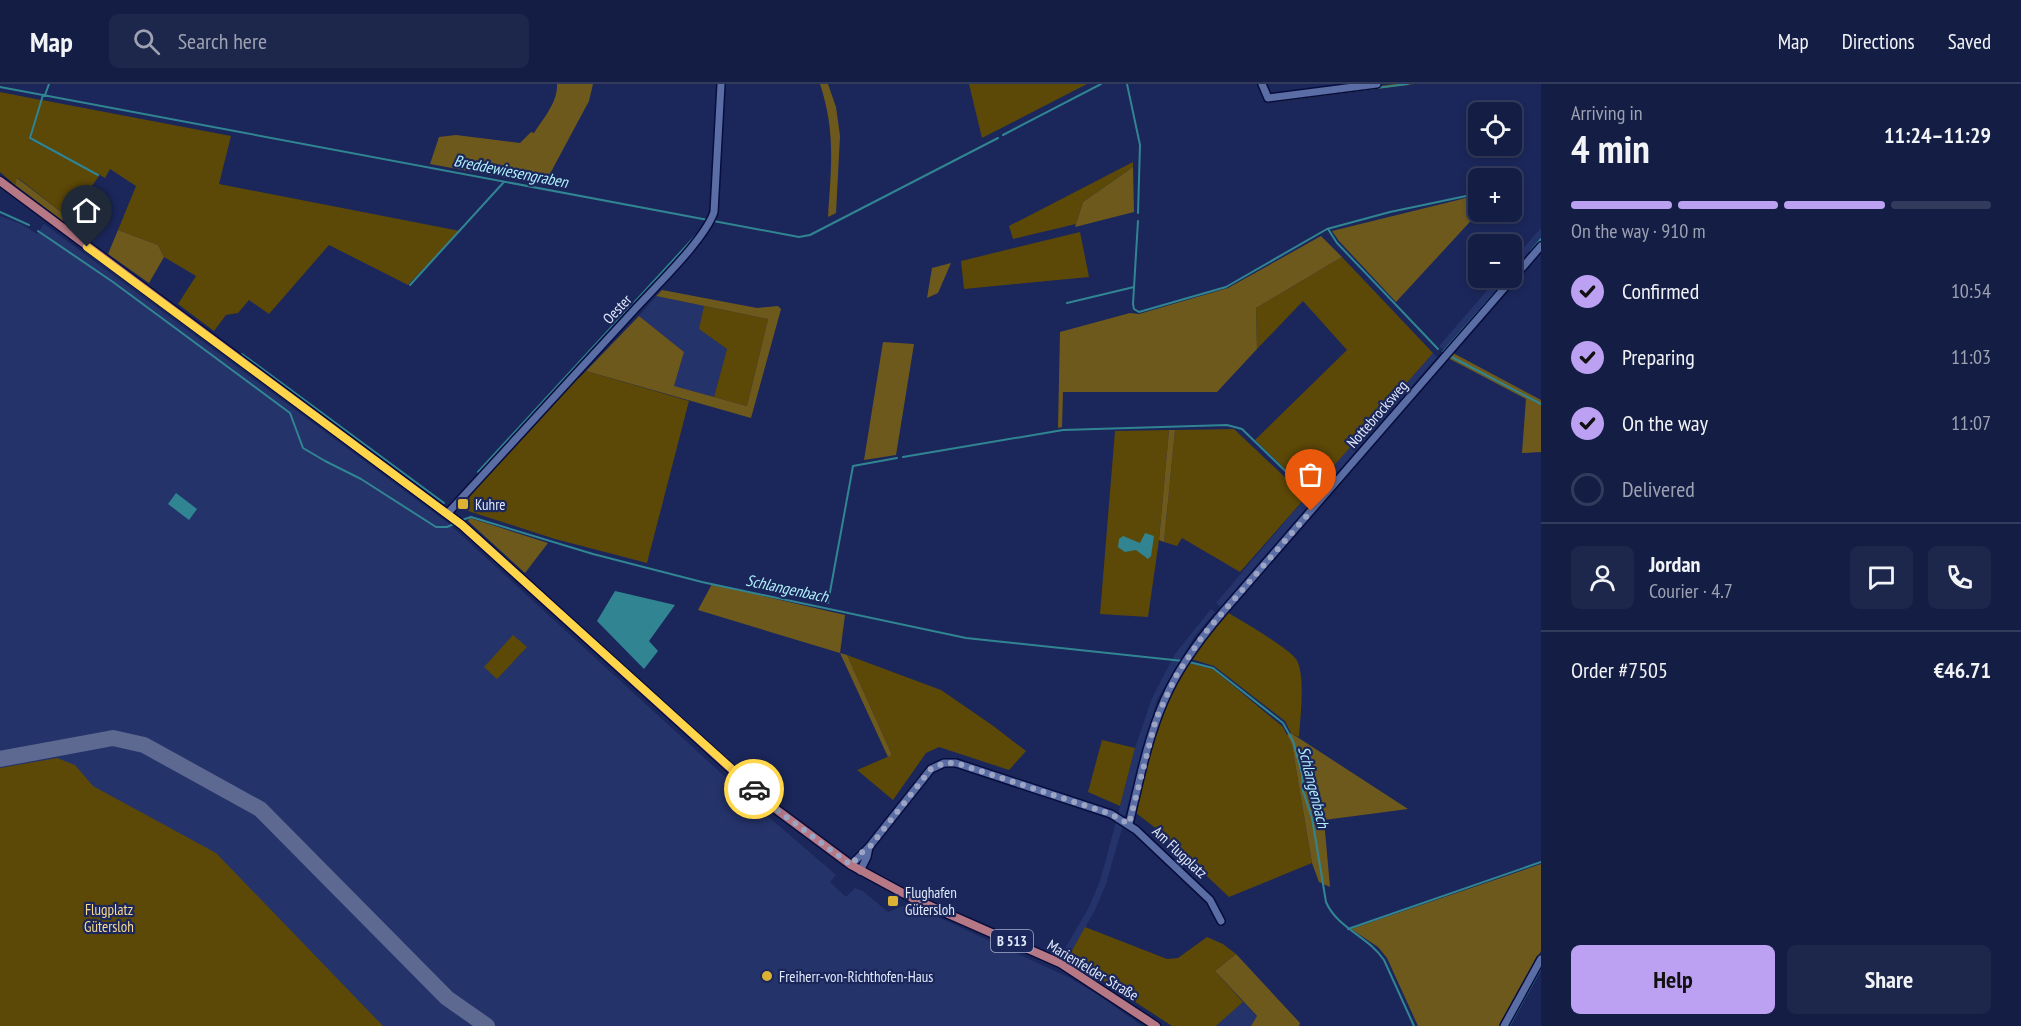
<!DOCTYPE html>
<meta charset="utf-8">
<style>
body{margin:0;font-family:"PT Sans Narrow",sans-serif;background:#1d264b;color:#f1f3f6;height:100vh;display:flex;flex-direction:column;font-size:22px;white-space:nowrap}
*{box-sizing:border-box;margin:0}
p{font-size:20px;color:#9da2b2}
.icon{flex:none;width:33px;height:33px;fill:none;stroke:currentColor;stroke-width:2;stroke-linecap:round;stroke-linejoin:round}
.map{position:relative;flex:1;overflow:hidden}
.side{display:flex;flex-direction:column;background:#141d44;width:480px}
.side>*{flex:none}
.tools{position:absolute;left:1468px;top:18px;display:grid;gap:12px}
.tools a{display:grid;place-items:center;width:54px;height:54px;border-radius:9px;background:#141d44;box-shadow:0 3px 9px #0003,0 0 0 2px #333b5d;font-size:30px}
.pin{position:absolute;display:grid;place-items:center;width:51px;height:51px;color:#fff;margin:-62px -26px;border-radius:50% 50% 50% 0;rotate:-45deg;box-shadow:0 0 6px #0007}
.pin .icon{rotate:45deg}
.courier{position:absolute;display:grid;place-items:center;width:60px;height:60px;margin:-30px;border:4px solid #ffd54a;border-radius:50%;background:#fff;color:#222;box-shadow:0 2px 8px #0007}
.summary em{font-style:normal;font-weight:700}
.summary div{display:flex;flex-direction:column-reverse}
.summary{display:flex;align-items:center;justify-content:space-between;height:102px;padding:0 30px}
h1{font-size:39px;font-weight:700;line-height:45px}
.bar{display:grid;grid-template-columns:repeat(4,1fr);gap:9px 6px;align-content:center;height:72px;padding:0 30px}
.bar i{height:8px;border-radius:4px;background:#333b5d}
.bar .selected{background:#bca0f2}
.bar p{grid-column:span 4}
.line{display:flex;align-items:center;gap:15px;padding:0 30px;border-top:2px solid #333b5d}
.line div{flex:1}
.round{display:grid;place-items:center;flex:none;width:63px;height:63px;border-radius:9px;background:#1d264b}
ol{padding:0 30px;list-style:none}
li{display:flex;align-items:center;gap:18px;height:66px}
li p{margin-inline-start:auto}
li .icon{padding:6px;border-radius:50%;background:#bca0f2;color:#111;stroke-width:4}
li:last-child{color:#9da2b2}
li i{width:33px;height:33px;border:3px solid #333b5d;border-radius:50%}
.button{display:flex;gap:12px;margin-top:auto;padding:12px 30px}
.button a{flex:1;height:69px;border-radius:9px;background:#bca0f2;color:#111;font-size:24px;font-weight:700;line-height:69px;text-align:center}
.button a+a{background:#1d264b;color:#f1f3f6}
header{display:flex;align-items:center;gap:36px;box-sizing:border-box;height:84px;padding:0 30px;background:#141d44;border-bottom:2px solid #333b5d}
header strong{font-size:28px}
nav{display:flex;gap:33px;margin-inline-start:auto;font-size:21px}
.search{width:420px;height:54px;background:#1d264b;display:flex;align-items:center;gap:15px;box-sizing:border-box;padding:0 21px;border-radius:9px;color:#9da2b2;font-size:22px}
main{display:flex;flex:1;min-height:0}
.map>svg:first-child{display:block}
</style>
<header>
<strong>Map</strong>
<div class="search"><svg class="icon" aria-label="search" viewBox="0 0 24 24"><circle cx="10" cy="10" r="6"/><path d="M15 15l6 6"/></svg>Search here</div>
<nav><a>Map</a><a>Directions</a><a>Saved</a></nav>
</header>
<main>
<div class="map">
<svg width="1541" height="942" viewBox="0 0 1541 942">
<rect width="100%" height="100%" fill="#1b275a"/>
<path fill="#25336b" d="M0,132L21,140L37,150L44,140L448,439L770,734L836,791L830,798L846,813L855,804L863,807L888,828L903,822L926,830L927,828L1068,893L1097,910L1142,942H0Z
M1541,144V155L1512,188V177Z
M1498,194H1507L1444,266L1439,262Z
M656,212L704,222L700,245L727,265L714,313L674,302L684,268L639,232Z
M1433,269L1437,273L1221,523L1216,519L1306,413Z
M1211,525L1215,528L1194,553L1157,616L1125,732L1118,730L1135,664L1152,614L1175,570Z
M1116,738L1123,741L1106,800L1095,826L1068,874L1062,870L1089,823L1100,797Z
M1243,918L1257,933L1251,942H1216Z"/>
<path fill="#5c4807" d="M969,0H1087L982,54Z
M1394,0H1415L1276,18L1278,15Z
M0,8L41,16L29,55L99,92L69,134L18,94L15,101L0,88Z
M42,16L231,52L219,100L460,147L408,201L329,161L269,230L249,216L238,229L226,231L214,247L178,220L196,192L164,173L158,161L118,146L136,102L110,85L105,94L31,54Z
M1133,78V83L1083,118L1076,140L1013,155L1009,142Z
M1080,148L1089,193L964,205L961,177Z
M1342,173L1433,269L1310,409L1255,356L1347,266L1303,217L1257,265L1256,224Z
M704,222L768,235L747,322L714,313L727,265L699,245Z
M586,287L689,317L647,479L555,455L459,424L470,413L468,410L576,292L579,294Z
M1234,345L1306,413L1240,488L1182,454L1177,462L1164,458L1175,346Z
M1169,346L1159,456L1148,533L1100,530L1115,347Z
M1227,528C1242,537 1287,563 1296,575C1306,590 1300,635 1299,653L1291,649L1285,637L1214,582L1191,575L1206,552Z
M513,551L527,563L497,595L484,583Z
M847,571L941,606L992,641L1026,667L1009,686L939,663L926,669L893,716L857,686L892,671Z
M1189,579L1213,585L1283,643L1292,661L1312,779L1229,813L1158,746L1136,729C1149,677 1159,624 1189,579Z
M1102,656L1135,664L1120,722L1088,708Z
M57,674L75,681L93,702L216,769L383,942H0V684Z
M1085,843L1167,875L1178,874L1207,853L1223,860L1236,870L1215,887L1243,918L1216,942H1172L1068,874Z"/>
<path fill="#6e591d" d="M557,0H593L589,17L544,101L430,80L439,53L456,51L520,59L531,48L534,49C543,35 558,18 557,0Z
M820,0H828L836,23L840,52L836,129L828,133C831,84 836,48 820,0Z
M1133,83L1134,128L1075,143L1083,118Z
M17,94L69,134L65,139L15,101Z
M1470,113L1479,117V128L1396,218L1339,157L1332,147Z
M118,146L158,161L164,173L149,199L108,170Z
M1321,152L1342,173L1256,224L1257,265L1217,308H1063L1062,343L1058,344L1060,248L1130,229L1139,230L1228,204Z
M951,179L938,209L927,214L932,184Z
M662,206L757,224L778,222L781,225L751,334L586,287L639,232L684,268L674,302L747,322L768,235L656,212Z
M883,258L914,260L896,371L864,376Z
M1453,269L1541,316V368L1522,369L1526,315L1448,274Z
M1169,346H1175L1164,458L1159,456Z
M470,434L548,459L525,489L468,437Z
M712,500L845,531L840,569L847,571L892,671L888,673L840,569L698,526Z
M1291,649L1408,725L1324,736L1330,803L1319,798L1312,779L1292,661L1287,651Z
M1541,780V867L1500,942H1418L1387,874L1378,863L1351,845Z
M1236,870L1300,939L1299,942H1251L1257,932L1215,887Z"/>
<path fill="#318592" d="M176,409L197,425L189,436L168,420Z
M1145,449L1154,452L1151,472L1148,475L1136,466L1125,468L1118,463L1119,455L1123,452L1140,459Z
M615,507L675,521L649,557L658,567L644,585L597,537Z"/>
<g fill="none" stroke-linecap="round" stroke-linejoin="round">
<path stroke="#318592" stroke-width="2" d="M1127,0L1140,61L1138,129
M0,3L799,153L810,151L998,54
M43,11L30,54L98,91
M45,11L49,0
M1279,16L1408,0
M1003,51L1101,0
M0,128L29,141
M1138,137L1133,220L1134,225L1139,228L1226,203L1327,145L1390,128L1471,111L1479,113
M1328,145L1337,159L1438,265
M38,147L113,198L290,329L303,364L325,377L361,395L436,443H447L456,439
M1531,167L1541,155
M1512,188L1524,175
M410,201L503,99
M1067,219L1134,203
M1443,268L1508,194
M242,270L444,419
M1450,272L1541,320
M585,284L639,226
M903,373L1063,346L1227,341L1242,345L1306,407
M478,388L700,147
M462,436L471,433L593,470L702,498L966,554L1183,577
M828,519L853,382L897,374
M1189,578L1213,584L1283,639L1293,657L1302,690L1303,707L1312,734L1326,818C1337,844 1369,853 1384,876L1414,942
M1348,845L1541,778
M1509,942L1541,884"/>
<path stroke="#5e6991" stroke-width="16" d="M0,675L113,654L144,661L260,725L447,914L487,942"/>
<g stroke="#070d3d" stroke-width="10">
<path id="minor" d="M1262,0L1268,14L1377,0
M447,430C510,361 573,292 636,224C657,201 705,155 714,128L721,0
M1129,740C1139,699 1147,656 1164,617C1178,584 1199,556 1222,529L1541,162
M851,781L869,763L931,685L944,679H956L1111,730L1136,746L1210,816L1221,837
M860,787L867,773L869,763
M1504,942L1541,875"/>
</g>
<g stroke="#070d3d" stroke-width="11">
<path id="major" d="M0,97L462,441L773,723L851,781L912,814L1060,879L1156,942"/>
</g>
<use href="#minor" stroke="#5b6da5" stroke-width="7"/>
<use href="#major" stroke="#b77885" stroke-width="8"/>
</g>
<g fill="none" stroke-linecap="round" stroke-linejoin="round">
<path stroke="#9ba4c3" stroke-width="6" stroke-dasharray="0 10.8" d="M754,705L773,723L851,781L861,769L869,764L931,685L944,679H956L1111,730L1129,740L1156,635L1176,592L1204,550L1311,427"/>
<path stroke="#ffd54a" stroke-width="8" d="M87,163L462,441L754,705"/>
</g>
<g fill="#dbb233" stroke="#1b275a" stroke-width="2">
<rect x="457" y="414" width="12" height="12" rx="3"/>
<rect x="887" y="811" width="12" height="12" rx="3"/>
<circle cx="767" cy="892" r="6"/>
</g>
<g text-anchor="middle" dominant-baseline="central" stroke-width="4.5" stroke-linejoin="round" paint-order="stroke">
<rect fill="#1b275a" stroke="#a5aecb" stroke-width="1.5" x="991" y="846" width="42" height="22" rx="4.5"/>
<g font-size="14" font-weight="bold" fill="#e0e8fb">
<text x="1012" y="857">B 513</text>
</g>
<g font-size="15" fill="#e0e8fb" stroke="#1b275a">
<text transform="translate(617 225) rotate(-47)">Oester</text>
<text transform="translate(1377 330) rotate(-49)">Nottebrocksweg</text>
<text transform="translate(1180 768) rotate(43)">Am Flugplatz</text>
<text transform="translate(1093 886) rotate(31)">Marienfelder Straße</text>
</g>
<g font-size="15" fill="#e0e8fb" stroke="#1b275a" text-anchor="start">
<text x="475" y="420">Kuhre</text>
<text x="905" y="808">Flughafen<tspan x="905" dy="17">Gütersloh</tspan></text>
<text x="779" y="892">Freiherr-von-Richthofen-Haus</text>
</g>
<g font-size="15" fill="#f7da8f" stroke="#1b275a">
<text x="109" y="825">Flugplatz<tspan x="109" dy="17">Gütersloh</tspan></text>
</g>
<g font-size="16" font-style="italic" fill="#b0f1fc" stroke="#1b275a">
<text transform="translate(511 87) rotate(11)">Breddewiesengraben</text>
<text transform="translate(787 504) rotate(12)">Schlangenbach</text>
<text transform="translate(1314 703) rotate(76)">Schlangenbach</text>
</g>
</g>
</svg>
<div class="tools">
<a><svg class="icon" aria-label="locate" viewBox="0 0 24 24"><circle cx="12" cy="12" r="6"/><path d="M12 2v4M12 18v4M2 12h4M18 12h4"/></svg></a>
<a>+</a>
<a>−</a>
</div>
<div class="pin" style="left:1311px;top:427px;background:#ea580c"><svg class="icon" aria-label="bag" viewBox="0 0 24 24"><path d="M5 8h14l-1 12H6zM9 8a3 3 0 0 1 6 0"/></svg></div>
<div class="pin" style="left:87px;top:163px;background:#1f2937"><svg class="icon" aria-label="home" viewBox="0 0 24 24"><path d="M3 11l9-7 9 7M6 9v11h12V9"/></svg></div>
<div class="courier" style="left:754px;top:705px"><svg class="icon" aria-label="car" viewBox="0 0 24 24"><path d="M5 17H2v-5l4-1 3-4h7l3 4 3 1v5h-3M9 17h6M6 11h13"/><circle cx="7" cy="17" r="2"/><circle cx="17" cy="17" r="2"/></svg></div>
</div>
<section class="side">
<div class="summary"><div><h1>4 min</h1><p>Arriving in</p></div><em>11:24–11:29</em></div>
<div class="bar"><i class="selected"></i><i class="selected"></i><i class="selected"></i><i></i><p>On the way · 910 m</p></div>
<ol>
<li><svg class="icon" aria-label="check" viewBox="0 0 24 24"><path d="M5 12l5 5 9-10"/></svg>Confirmed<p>10:54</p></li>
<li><svg class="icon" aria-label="check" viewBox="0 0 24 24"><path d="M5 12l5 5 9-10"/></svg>Preparing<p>11:03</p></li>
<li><svg class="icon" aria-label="check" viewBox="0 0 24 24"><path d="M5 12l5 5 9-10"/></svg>On the way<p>11:07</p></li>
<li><i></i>Delivered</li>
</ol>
<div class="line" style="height:108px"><a class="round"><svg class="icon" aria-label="person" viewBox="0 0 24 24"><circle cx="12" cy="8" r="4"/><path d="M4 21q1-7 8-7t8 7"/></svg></a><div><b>Jordan</b><p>Courier · 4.7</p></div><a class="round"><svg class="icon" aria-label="chat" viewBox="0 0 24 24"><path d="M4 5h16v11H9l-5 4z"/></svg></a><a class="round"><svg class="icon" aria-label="phone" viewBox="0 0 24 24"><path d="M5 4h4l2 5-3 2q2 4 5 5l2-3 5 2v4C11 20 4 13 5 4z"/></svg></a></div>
<div class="line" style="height:78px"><div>Order #7505</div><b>€46.71</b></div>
<div class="button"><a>Help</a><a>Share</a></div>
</section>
</main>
